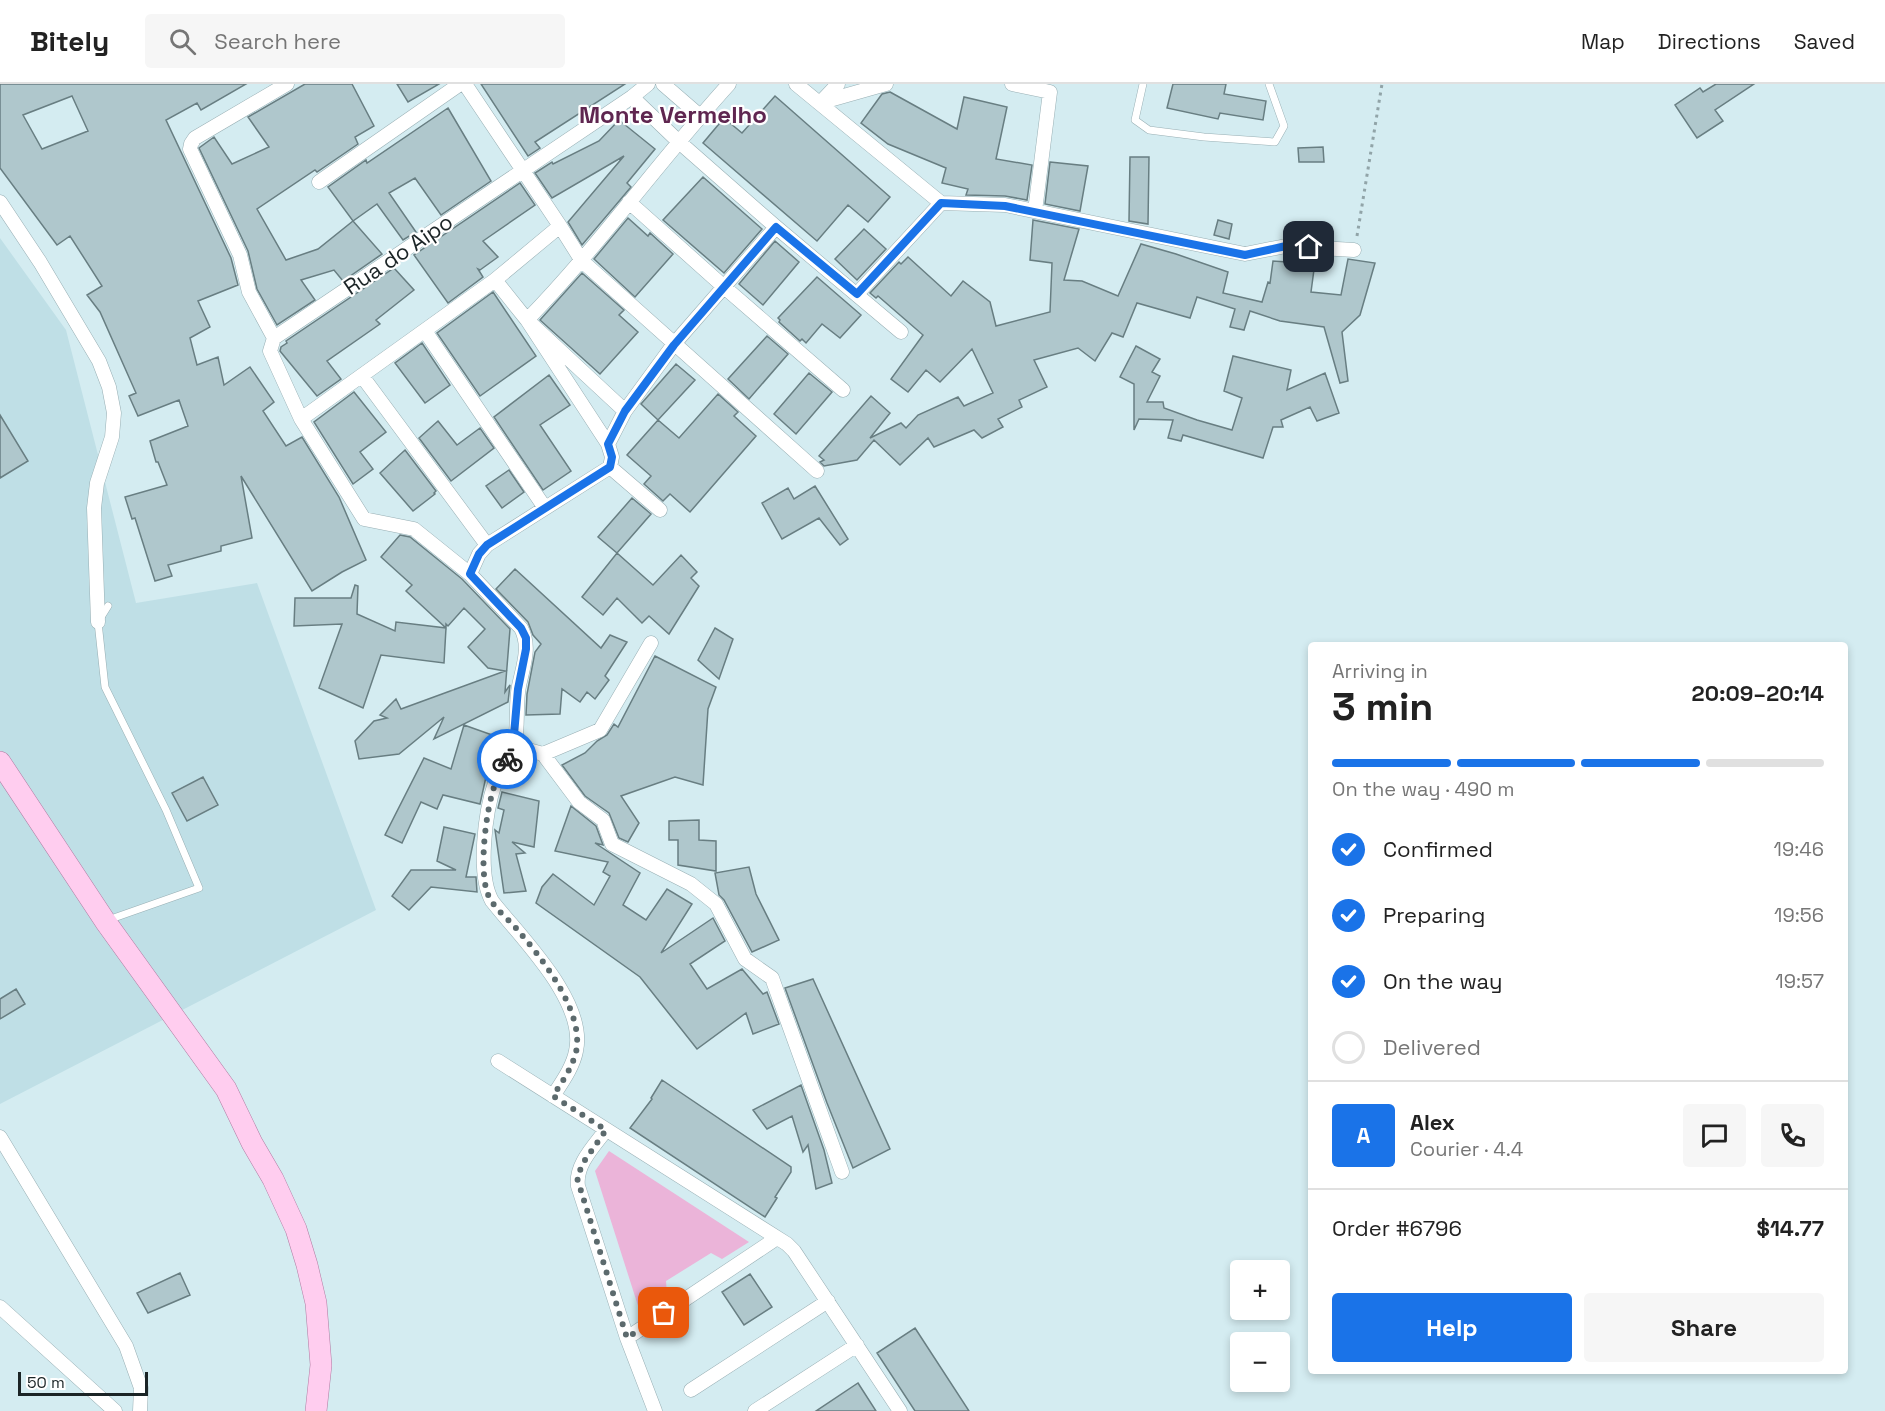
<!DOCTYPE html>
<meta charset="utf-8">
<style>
body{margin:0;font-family:"Space Grotesk",sans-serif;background:#f6f6f6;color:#222;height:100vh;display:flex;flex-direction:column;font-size:22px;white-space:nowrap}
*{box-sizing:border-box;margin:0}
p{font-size:20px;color:#767676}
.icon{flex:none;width:33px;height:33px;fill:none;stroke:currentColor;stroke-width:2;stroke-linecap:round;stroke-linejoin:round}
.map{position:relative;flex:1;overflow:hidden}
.panel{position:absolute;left:1308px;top:558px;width:540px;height:732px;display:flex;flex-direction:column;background:#fff;border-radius:6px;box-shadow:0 3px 9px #0003}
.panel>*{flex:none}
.controls{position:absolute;left:1230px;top:1176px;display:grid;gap:12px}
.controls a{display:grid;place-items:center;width:60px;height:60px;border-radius:6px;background:#fff;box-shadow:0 3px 9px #0003;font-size:30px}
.scale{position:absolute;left:18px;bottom:15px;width:130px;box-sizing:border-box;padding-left:6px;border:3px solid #1b2426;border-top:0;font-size:16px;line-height:21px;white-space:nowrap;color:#1b2426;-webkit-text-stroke:4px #fff;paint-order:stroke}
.pin{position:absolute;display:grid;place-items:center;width:51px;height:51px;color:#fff;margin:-26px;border-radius:12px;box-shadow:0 3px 9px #0006}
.courier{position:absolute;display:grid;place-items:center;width:60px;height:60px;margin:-30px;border:4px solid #1a73e8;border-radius:50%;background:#fff;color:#222;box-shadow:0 2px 8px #0007}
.overview em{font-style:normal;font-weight:700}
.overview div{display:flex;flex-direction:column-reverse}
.overview{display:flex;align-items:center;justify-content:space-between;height:102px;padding:0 24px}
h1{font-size:39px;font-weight:700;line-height:45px}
.bar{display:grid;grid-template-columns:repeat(4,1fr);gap:9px 6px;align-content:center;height:72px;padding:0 24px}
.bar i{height:8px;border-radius:4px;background:#e0e0e0}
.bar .selected{background:#1a73e8}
.bar p{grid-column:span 4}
.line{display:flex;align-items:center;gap:15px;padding:0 24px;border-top:2px solid #e0e0e0}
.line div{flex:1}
.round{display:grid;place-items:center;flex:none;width:63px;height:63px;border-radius:6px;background:#f6f6f6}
ol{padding:0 24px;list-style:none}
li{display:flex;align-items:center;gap:18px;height:66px}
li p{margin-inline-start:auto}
li .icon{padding:6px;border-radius:50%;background:#1a73e8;color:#fff;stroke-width:4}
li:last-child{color:#767676}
li i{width:33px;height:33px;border:3px solid #e0e0e0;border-radius:50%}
.button{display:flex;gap:12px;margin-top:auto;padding:12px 24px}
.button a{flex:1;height:69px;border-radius:6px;background:#1a73e8;color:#fff;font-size:24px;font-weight:700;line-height:69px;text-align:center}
.button a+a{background:#f6f6f6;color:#222}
header{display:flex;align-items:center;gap:36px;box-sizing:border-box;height:84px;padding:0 30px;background:#fff;border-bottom:2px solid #e0e0e0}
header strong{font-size:28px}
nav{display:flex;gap:33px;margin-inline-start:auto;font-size:21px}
.search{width:420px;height:54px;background:#f6f6f6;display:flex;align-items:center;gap:15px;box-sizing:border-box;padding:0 21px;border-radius:6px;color:#767676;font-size:22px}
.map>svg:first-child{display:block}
</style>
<header>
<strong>Bitely</strong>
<div class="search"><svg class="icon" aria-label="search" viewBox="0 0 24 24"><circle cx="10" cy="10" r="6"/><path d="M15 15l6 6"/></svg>Search here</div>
<nav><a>Map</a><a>Directions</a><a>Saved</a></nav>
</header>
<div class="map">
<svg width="1885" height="1327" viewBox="0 0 1885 1327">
<rect width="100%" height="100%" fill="#d4ecf1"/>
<path fill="#bfdfe6" d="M0,154L66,246L136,519L257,499L376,826L0,1020Z"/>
<path fill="#ebb4d9" d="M609,1067L749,1158L722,1175L711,1169L666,1197L667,1211L640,1228L595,1087Z"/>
<path fill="#afc7cc" stroke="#687e82" stroke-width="1.5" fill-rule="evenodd" d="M0,0H246L201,26L197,19L166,36L231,174L238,201L198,217L210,243L190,254L197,281L218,273L224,301L250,283L274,318L263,327L286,362L302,353L339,413L366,476L342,488L312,507L241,392L252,454L221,462V467L168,481L172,492L155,497L135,434L132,435L125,413L167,401L158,378H156L150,357L188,342L179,316L138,332L129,312L136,309L100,228L87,211L102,202L70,152L57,161L0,84ZM72,12L88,47L42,65L23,31Z
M305,0H352L374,42L355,53L358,60L317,88L315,86L257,125L286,176L318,165L353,137L382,170L343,197L334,186L301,196L315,216L277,241L257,205L248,167L199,64L214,53L232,80L269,63L248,33Z
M397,0H439L408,18Z
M481,0H625L535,58L540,64L528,72Z
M1173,0H1226L1224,10L1266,17L1263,36L1220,29L1218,35L1167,24Z
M1716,0H1754L1715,26L1723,37L1697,54L1675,21L1700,4L1703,8Z
M890,8L957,45L964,13L1007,23L996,75L1032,81L1027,116L1005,112L966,111L968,105L942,99L946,84L888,60L861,39L882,10Z
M775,12L890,113L868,138L848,121L817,157L703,59L724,34L742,49Z
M448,24L491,97L441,131L415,94L389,109L416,148L403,156L377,120L353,137L328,103L366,76L367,79Z
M619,36L655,65L627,99L631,103L582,161L568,138L624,72L552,114L535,89L552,78L553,80L599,57Z
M1323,63L1324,78H1299L1298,64Z
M1130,73H1149L1148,140L1129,137Z
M1050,78L1088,82L1080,127L1045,120Z
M703,93L762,145L724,189L663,136Z
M520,99L535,121L483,157L498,173L480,186L478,185L483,193L448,219L414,171Z
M628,134L648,152L650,149L673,170L635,213L594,175Z
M1033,136L1079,145L1064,196L1082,197L1118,212L1141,160L1176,170L1228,188L1223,209L1262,218L1268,198L1270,199L1273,177L1287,178L1289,171L1315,178L1311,208L1341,211L1348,175L1375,179L1360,231L1342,248L1348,297L1340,299L1324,243L1280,237L1250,227L1244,246L1230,243L1235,225L1197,213L1190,234L1137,219L1123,253L1112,249L1095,277L1078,264L1034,276L1047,303L1019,316L1022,323L998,335L1003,343L982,354L974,346L934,363L928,354L900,381L874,356L857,376L824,382L820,378L824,376L819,372L871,312L890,329L870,354L901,339L906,344L918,331L958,313L964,322L993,309L972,265L940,298L926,286L908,308L891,295L923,251L878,212L876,214L870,209L899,178L901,180L908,173L951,212L963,197L990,218L996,242L1050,228L1052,179L1030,176Z
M1218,136L1232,140L1229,155L1214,151Z
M864,145L886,165L857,196L835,175Z
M775,157L799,178L763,221L739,200Z
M394,184L414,206L376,236L380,240L327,277L341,295L317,312L280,267L281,263L287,259L286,257Z
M582,189L624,226L619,231L638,248L600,290L540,236Z
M817,193L861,231L840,254L822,240L806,259L802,255L800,257L779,238L780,236L778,234Z
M493,208L536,272L480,312L437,249Z
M767,252L788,270L749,315L728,295Z
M422,259L450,301L425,319L395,279Z
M1136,262L1160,275L1152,288L1160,292L1147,318H1163L1164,324L1197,336L1232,346L1242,314L1224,307L1233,272L1291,286L1287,306L1325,289L1339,329L1317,337L1310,323L1281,336L1283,343H1273L1263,374L1183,351L1181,357L1168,354L1173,336L1139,335L1134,346V300L1120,293Z
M676,280L695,296L658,336L641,320Z
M809,289L832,308L796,350L774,330Z
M549,291L570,321L540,341L571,387L543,406L494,333Z
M354,308L386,348L360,368L373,385L353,400L314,338Z
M718,310L738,328L734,332L756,352L690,428L670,410L663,417L644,400L651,392L627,371L658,336L679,354Z
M0,331L28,377L0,394Z
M438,337L457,361L480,344L494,364L451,397L419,354Z
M405,366L436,407L434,409L435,410L413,427L380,389Z
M509,386L524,408L502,424L486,402Z
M815,402L848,455L840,461L819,434L782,455L762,419L788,404L794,415Z
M632,414L651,430L617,469L598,453Z
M400,451L410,453L462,495L510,545L505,608L510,601L508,618L434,655L444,633L399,670L359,675L355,657L374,637L387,634L380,631L396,615L401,625L505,587L488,584L468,563L485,545L464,524L448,542L446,540V544L406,507L412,501L381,473Z
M617,469L653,501L681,471L697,488L691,494L699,502L669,550L649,532L642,539L617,514L603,531L582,513Z
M515,485L601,564L610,551L627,558L605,592L609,596L595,615L587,608L580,618L562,605L560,630L526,631L527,610L535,568L541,560L533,551L528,538L496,505Z
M355,501L358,502L357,530L395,547L396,538L446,544L444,579L381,571L363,624L319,604L342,540L294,542L295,514H351Z
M715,544L733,555L719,595L698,576Z
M655,572L716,603L708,625L703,701L675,693L621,712L639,739L628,758L619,754L609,729L585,712L562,681L585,669L597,657L607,651L614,640L618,643Z
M464,641L495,652L480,720L443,711L437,725L421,718L402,759L385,751L424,674L451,685Z
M203,693L218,721L187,737L172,709Z
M502,708L539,717L534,763L512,758L525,769L516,770L526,807L504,809L495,746L499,749L504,726L498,724Z
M571,722L596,742L603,761L595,759L640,789L623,821L646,836L667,805L692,820L661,869L713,834L725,857L690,880L707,905L742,885L763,910L767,908L779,940L753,950L746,929L697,965L640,893L536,819L542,803L553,790L594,821L610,792L603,788L608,778L555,767Z
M699,736V756L716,757V787L678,781V756H669V737Z
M444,743L475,750L466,793H476L477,808L431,803L409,826L392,812L411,786H456L437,777Z
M749,783L756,810L779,856L752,868L724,816L719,811L715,789Z
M813,895L890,1065L853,1084L827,1019L785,904Z
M16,905L25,920L0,935V915Z
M662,996L791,1083V1088L775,1113L777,1114L765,1133L630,1044L652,1015L651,1014Z
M801,1001L824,1066L832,1099L816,1105L808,1061L803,1068L792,1032L767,1045L753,1026Z
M180,1189L190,1211L148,1229L137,1209Z
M750,1190L772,1223L744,1241L722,1208Z
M915,1244L969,1327H915L877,1269Z
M858,1299L876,1327H816Z"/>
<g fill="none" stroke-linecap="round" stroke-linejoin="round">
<g stroke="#98afb4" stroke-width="8">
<path id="service" d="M1143,0L1135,36L1149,46L1204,53L1275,58L1284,42L1269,0
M108,836L199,804L166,726L105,603L98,538L108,522"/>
</g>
<g stroke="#98afb4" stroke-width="15">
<path id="minor" d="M465,0L560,142L582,177L817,387
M663,0L700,32
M796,0L941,119L1005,121L1245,170L1286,162L1354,166
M1012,0L1050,8L1035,127
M632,13L678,57L776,143L901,248
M821,18L838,0
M819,19L886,0
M319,98L460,0
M0,118L40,178L99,277L109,303L114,329L112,353L97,399L94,424L98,538
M629,118L723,202L843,306
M560,142L495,196L527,236L625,327L608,360
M857,210L941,119
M425,247L545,424
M274,254L632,13L648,0
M274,254L270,267L301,335L364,435L414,445L470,490
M274,254L249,208L240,171L190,65L191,60L195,54L287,0
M362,292L487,461
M625,327L674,260L776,143
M301,335L495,196
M610,383L660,426
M514,662L543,670L579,718L603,736L612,760L691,800L716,820L745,875L772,894L842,1088
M543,670L600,646L651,559
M498,977L787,1160L794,1167L900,1327
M553,1012C562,998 573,983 576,967C587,917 520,853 492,817C477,790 485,728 495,699C500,687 510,675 514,662C519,643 515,621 519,602C523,582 531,563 521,544L470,490L479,470L487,461L610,383L612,373L608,360L527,236C599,162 659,77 729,0
M606,1046C594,1062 575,1081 578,1102L627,1254L655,1327
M0,1053L126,1262L141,1304L140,1327
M0,1223L115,1327
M627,1254L777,1154
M691,1306L828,1217
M755,1327L857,1261"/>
</g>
<g stroke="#af7ca2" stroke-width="22">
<path id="primary" d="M0,678L105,837L226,1005L252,1059L273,1095L296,1145L307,1181L316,1219L321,1281L316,1327"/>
</g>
<path stroke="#91a4a8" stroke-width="3" stroke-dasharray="3 4.5" stroke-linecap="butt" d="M1357,152L1382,0"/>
<use href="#service" stroke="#fff" stroke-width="7"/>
<use href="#minor" stroke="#fff" stroke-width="14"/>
<use href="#primary" stroke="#ffcdef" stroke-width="21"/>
</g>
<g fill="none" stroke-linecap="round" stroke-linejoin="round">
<path stroke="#5c6a6d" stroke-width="6" stroke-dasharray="0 10.8" d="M507,675C503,683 498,692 495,700C486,726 479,782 487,808C492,823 506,833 516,844C540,872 585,927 576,968C572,984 562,998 553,1012L606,1046L583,1079L577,1094L627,1254L664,1229"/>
<path stroke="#1a73e8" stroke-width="8" d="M507,675L513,662L518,605L526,565V554L521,544L470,490L479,470L487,461L610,383L612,373L608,360L625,327L674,261L776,143L857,210L941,119L1005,122L1245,171L1286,162L1309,163"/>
</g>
<g text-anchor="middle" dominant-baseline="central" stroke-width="4.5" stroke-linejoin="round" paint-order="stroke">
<g font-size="22" fill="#1b2426" stroke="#fff">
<text transform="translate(398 170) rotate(-34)">Rua do Aipo</text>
</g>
<g font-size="24" font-weight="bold" fill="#5f2650" stroke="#fff">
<text x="673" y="30">Monte Vermelho</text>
</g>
</g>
</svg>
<div class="controls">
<a>+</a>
<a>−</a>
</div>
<div class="scale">50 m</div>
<div class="pin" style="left:664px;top:1229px;background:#ea580c"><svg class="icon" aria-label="bag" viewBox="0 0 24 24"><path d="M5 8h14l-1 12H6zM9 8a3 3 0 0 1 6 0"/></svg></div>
<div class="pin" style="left:1309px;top:163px;background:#1f2937"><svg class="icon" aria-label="home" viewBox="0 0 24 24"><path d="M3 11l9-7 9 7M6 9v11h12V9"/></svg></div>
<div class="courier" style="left:507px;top:675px"><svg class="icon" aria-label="bike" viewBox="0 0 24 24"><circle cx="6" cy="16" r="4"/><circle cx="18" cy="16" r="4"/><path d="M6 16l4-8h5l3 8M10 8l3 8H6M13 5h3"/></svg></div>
<section class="panel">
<div class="overview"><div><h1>3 min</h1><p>Arriving in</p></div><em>20:09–20:14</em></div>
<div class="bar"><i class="selected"></i><i class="selected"></i><i class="selected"></i><i></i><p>On the way · 490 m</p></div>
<ol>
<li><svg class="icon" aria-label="check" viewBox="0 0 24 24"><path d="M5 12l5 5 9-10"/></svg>Confirmed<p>19:46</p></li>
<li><svg class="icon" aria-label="check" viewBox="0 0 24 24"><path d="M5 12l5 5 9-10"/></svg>Preparing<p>19:56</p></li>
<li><svg class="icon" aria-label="check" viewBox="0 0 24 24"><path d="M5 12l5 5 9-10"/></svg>On the way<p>19:57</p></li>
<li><i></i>Delivered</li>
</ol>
<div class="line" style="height:108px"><b class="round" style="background:#1a73e8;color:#fff">A</b><div><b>Alex</b><p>Courier · 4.4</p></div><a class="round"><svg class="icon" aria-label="chat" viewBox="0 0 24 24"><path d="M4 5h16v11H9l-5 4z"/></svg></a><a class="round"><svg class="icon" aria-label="phone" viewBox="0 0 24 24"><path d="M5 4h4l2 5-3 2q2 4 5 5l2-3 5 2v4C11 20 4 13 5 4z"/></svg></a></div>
<div class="line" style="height:78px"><div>Order #6796</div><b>$14.77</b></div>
<div class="button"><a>Help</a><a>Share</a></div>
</section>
</div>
